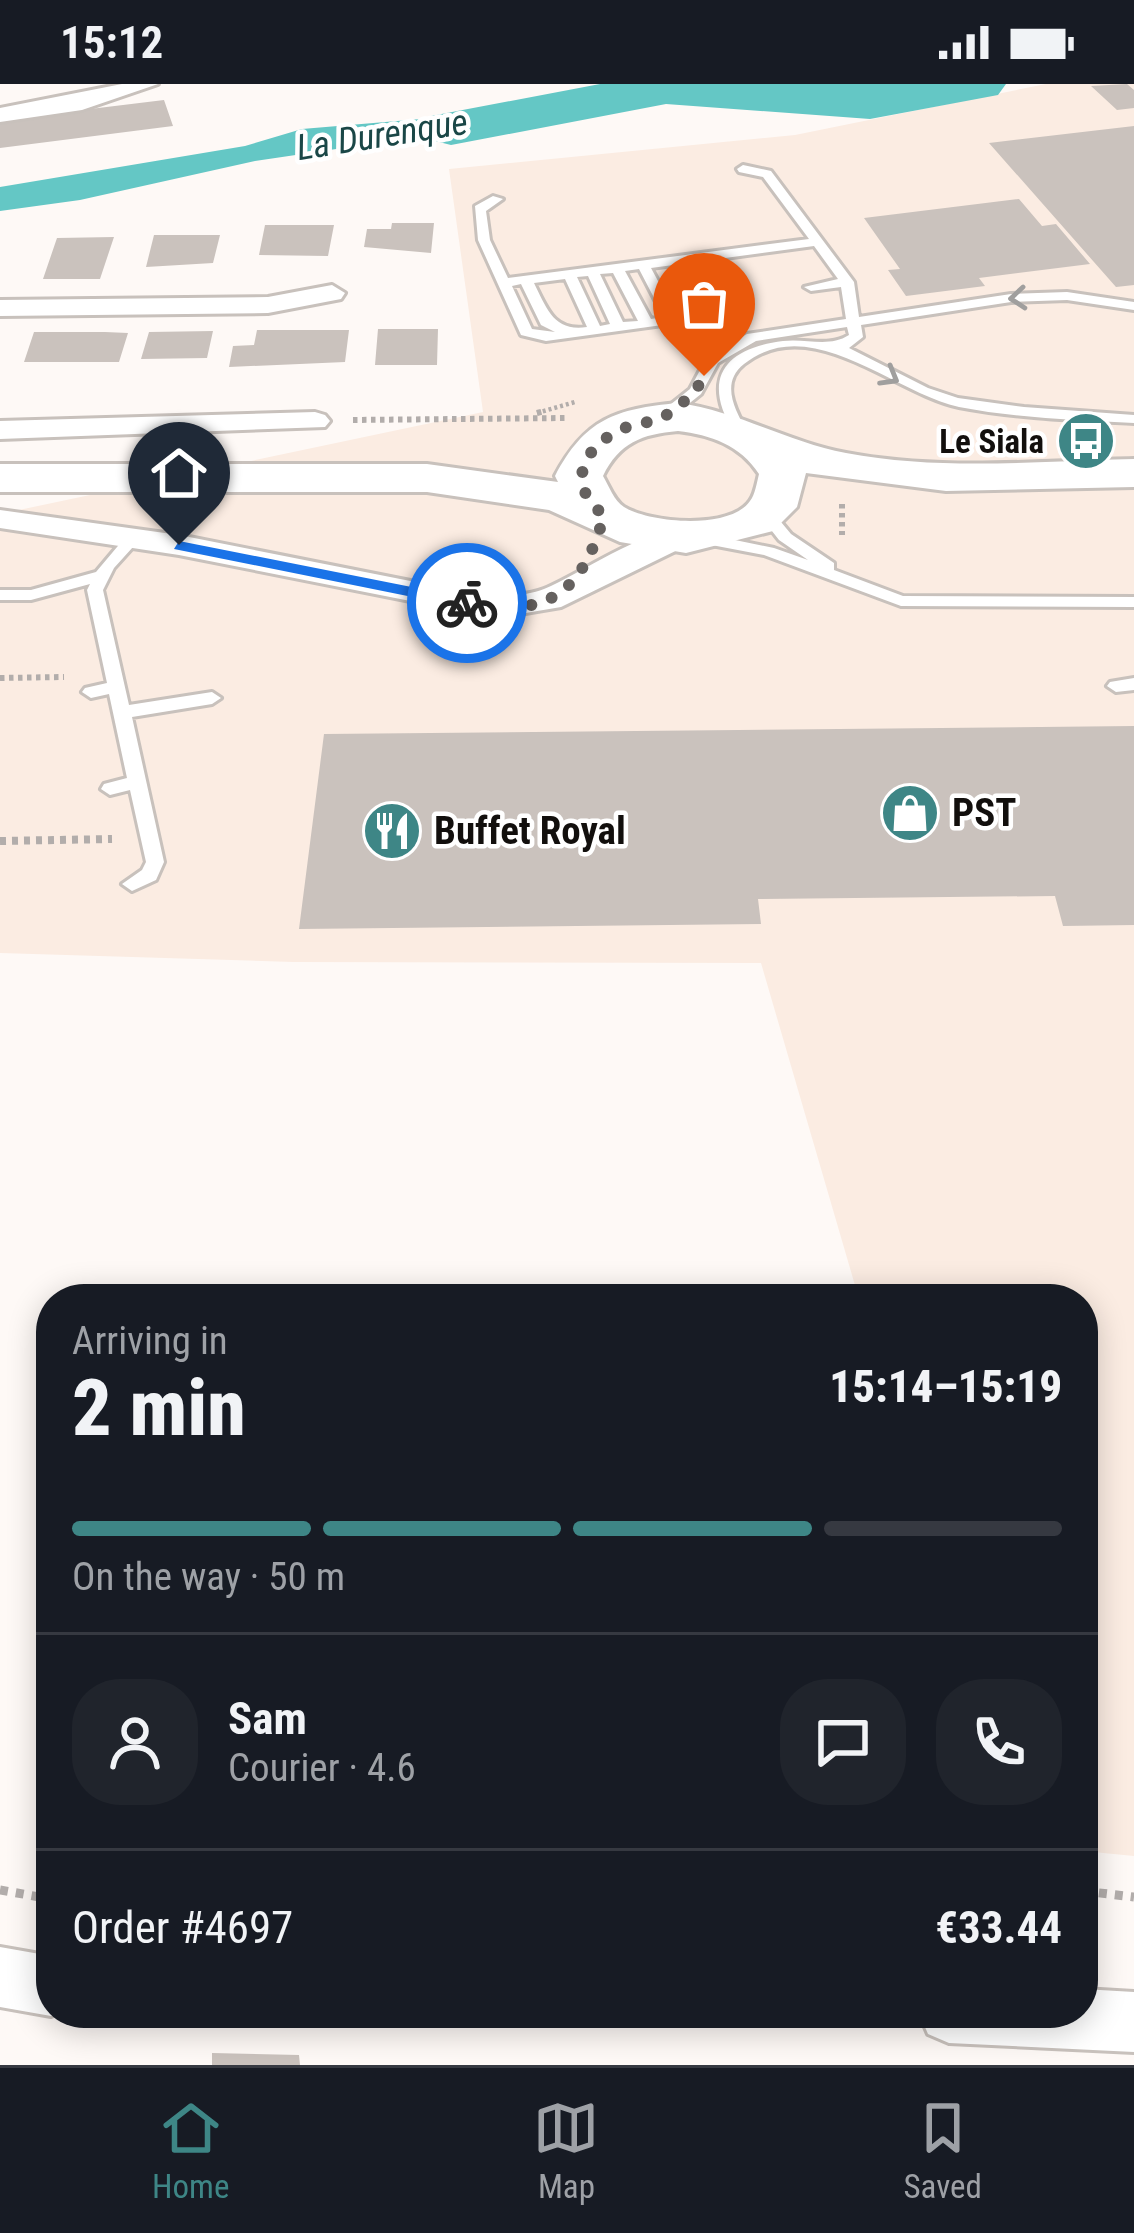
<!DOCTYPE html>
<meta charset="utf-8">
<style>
body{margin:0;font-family:"Roboto Condensed",sans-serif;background:#20242c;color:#f1f3f6;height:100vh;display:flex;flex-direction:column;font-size:45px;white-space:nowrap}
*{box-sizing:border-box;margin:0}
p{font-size:39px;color:#9ea1a6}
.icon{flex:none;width:66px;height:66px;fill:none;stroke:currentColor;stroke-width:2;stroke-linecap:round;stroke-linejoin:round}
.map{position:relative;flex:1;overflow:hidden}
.side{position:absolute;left:36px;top:1200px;width:1062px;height:744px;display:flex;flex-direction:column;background:#171b24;border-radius:48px;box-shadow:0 6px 30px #0003}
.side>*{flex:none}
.pin{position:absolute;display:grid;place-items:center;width:102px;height:102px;color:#fff;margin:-123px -51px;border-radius:50% 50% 50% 0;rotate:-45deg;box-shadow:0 0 12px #0007}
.pin .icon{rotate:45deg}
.courier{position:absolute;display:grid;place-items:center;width:120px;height:120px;margin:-60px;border:9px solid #1a73e8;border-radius:50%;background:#fff;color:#222;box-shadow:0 3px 15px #0007}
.summary em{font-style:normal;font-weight:800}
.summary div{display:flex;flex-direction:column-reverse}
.summary{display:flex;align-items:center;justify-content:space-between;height:204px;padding:0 36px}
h1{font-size:78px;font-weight:800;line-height:90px}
.bar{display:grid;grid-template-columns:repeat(4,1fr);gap:18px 12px;align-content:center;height:144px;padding:0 36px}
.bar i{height:15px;border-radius:9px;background:#363941}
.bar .current{background:#3e8686}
.bar p{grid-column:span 4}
.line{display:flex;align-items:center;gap:30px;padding:0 36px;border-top:3px solid #363941}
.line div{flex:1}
.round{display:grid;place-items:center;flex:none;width:126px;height:126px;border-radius:48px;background:#20242c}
.status{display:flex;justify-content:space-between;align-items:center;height:84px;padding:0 60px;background:#171b24;direction:ltr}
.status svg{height:33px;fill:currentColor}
.tab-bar{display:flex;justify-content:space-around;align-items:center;height:168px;border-top:3px solid #363941;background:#171b24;font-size:33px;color:#9ea1a6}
.tab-bar a{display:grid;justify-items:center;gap:6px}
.tab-bar .current{color:#3e8686}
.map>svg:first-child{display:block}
</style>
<div class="status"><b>15:12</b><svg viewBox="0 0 49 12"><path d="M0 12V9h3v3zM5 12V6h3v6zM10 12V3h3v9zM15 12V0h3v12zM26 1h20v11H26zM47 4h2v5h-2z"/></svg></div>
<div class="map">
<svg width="1134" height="1981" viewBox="0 0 1134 1981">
<rect width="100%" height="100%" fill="#fef9f6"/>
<path fill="#fbece2" d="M1046,0H1134V1772L1083,1767V1215H859L761,879L293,878L0,869V430L483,328L449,85L795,51Z"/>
<path fill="#64c7c5" d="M601,14L524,42L461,55H404L255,77L80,116L0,127V103L245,62L302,45L515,27Z"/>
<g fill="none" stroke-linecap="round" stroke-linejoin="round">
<path fill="#64c7c5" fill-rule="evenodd" d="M600,0H1006L998,11L870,35L666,20L451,61L431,56L423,44L431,32Z"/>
</g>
<path fill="#cac2bd" d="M1127,0L1134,6V24L1117,26L1091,2Z
M164,16L173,42L0,64V36Z
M1134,42V201L1116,203L989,59Z
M1019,115L1042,142L1056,140L1090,180L979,194L985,202L906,212L888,186L900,185L864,134Z
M392,139H434L431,169L364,163L367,145H391Z
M265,141H334L328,172L259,171Z
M154,151H220L213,179L146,183Z
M114,153L100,195H43L57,154Z
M378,245H438L437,281H375Z
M257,246H349L345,278L229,283L233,262L254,261Z
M213,247L207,274L141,275L149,248Z
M34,248H105L128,249L119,278H24Z
M1134,642V841L1063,842L1055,812L758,815L761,840L299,845L324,650Z
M212,1969L299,1971L300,1981H212Z"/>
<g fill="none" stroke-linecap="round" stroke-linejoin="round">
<g stroke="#c8c1bc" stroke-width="6">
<path id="service" d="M743,81L771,87L854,198L859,233L1011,210L1067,208L1134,218V226L1067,216L1011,218L861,241L863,253L849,264L928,304L958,314L1024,323L1134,331V339C1076,336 1016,334 959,323C893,309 811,227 744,280C720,299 735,325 746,346L734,349C702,296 722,265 783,257C806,254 829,264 849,251L847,243L756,257L718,279L701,310L666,338H656V332L690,305L707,273L747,250L846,235L841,203L811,207L804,203L838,195L814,162L651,184L679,236L677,239L546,257L521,251L478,156L475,122L493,112L503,115L486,127L490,156L508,194L809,155L763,93L739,88L737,85ZM639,185L664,233L651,235L625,187ZM613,189L638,237L623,238L600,190ZM588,192L610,240L600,242L577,193ZM565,195L587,243C554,248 547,225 534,199ZM521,200L541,241L555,248L532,245L512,202Z
M766,424L771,426L791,450L834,479V486L903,512L1134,513V523L901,522L764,471L701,459L693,454L701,449L774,464L808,476L779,456L758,429Z
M134,448L142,453L114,484L103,506L129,621L212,608L221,614L212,620L132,633L164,778L156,796L132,807L122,800L142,786L146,778L130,706L110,711L101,705L104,700L127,694L109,610L91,614L82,608L85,604L107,599L87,506L90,500L31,516H0V506H31L96,488L128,450Z
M1134,594V606L1116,608L1107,602L1110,598Z"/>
</g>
<g stroke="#c8c1bc" stroke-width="6">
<path id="minor" d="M122,0H158L82,26L0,38V24Z
M332,201L345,209L341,215L268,229L0,232V216L268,213Z
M315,328L325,331L330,337L325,343L0,355V337Z
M0,426L179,451L496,514C511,511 530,511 544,505C584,489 654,436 697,447L702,454L561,523L496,534L179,471L0,444Z
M0,1863L51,1872V1929H58L51,1932L0,1923Z
M1083,1905L1134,1908V1968L949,1959L928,1950L919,1929H1083Z"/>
</g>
<g stroke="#c8c1bc" stroke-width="6">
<path id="primary" d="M678,319C738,327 787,358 846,369C940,387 1039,377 1134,375V403L946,407L806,389L797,423L773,447L686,469L620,458L549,426L427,408H0V380H427L558,398L555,392C585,335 615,325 678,319ZM678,347C711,351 740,361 759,390C757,398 755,411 750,417C730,446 650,439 624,423C614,417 609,402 603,392C619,359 642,350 678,347Z"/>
</g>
<path stroke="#b2adab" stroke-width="4.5" stroke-dasharray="3 3" stroke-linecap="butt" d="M537,329L575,318"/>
<path stroke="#b2adab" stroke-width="6" stroke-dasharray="4.5 4.5" stroke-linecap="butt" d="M537,329L544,327
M353,336L565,334
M842,420V451
M0,594L64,593"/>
<path stroke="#b2adab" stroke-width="8" stroke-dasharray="6 6" stroke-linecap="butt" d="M0,757L112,755"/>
<path stroke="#b2adab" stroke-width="9" stroke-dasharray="8 8" stroke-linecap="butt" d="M0,1806L51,1815
M1083,1807L1134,1813"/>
<use href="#service" fill="#fff" fill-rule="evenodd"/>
<use href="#minor" fill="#fff" fill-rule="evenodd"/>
<use href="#primary" fill="#fff" fill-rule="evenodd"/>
</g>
<defs><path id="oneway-chevron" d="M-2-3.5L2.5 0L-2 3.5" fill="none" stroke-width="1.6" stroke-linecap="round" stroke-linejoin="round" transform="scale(3)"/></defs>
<g stroke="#a09f9e">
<use href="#oneway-chevron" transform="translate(1018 214) rotate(175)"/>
<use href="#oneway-chevron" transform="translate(890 293) rotate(30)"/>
</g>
<path fill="#1a73e8" d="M179,457L467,514L475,519L467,524L174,465Z"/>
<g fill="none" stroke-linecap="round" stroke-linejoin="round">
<path stroke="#65615f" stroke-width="12" stroke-dasharray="0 21.6" d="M467,519C548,535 583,508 604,431C561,398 587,357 630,342C641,338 655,339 665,332C681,321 696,309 704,292"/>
</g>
<defs>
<g id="bus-disc" transform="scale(3)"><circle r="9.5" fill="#3e8686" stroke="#fff"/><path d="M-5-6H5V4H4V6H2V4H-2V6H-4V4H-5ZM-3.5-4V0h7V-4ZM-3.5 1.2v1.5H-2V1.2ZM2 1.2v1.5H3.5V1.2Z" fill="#fff"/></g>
<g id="shop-disc" transform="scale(3)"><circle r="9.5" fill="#3e8686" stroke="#fff"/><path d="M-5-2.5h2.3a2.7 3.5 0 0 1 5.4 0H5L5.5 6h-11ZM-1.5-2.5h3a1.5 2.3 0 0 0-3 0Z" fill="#fff"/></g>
<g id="restaurant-disc" transform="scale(3)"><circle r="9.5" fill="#3e8686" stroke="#fff"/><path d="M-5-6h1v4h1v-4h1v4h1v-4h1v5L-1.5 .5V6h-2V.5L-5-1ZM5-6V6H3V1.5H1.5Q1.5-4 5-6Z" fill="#fff"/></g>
</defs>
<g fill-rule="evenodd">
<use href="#bus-disc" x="1086" y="357"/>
<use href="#shop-disc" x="910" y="729"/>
<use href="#restaurant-disc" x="392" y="747"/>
</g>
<g text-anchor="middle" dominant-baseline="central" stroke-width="9" stroke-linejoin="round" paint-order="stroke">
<g font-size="33" font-weight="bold" fill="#120f0d" stroke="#fff" text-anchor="end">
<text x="1044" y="357">Le Siala</text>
</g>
<g font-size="36" font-style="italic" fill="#1a4747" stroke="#fff">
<text transform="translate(382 51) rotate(-9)">La Durenque</text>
</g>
<g font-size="39" font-weight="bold" fill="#120f0d" stroke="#fff" text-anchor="start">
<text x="952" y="729">PST</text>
<text x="434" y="747">Buffet Royal</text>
</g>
</g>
</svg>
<div class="pin" style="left:704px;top:292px;background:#ea580c"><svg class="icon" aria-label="bag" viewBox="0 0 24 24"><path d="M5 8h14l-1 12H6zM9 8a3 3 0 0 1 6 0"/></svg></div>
<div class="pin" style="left:179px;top:461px;background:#1f2937"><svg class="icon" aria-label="home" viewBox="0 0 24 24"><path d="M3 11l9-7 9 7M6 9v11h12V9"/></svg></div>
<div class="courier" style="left:467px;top:519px"><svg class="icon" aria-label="bike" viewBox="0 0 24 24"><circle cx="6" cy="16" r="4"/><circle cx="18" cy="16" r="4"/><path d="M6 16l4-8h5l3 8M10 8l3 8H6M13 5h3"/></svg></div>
<section class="side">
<div class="summary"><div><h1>2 min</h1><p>Arriving in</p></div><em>15:14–15:19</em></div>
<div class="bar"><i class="current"></i><i class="current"></i><i class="current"></i><i></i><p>On the way · 50 m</p></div>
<div class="line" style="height:216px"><a class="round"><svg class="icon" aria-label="person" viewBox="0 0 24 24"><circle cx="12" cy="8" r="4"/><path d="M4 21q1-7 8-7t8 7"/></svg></a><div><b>Sam</b><p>Courier · 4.6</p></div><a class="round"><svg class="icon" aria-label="chat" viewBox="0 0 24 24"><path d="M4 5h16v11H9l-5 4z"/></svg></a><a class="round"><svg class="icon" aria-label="phone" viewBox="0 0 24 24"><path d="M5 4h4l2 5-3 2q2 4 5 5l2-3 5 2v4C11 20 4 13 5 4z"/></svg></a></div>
<div class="line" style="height:156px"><div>Order #4697</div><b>€33.44</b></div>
</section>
</div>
<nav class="tab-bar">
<a class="current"><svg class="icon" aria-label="home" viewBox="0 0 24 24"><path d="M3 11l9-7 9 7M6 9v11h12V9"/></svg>Home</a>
<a><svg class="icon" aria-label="map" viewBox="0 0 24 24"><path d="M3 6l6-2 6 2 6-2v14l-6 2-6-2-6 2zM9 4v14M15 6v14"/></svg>Map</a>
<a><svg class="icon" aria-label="saved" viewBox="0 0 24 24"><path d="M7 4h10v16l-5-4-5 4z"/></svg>Saved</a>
</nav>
